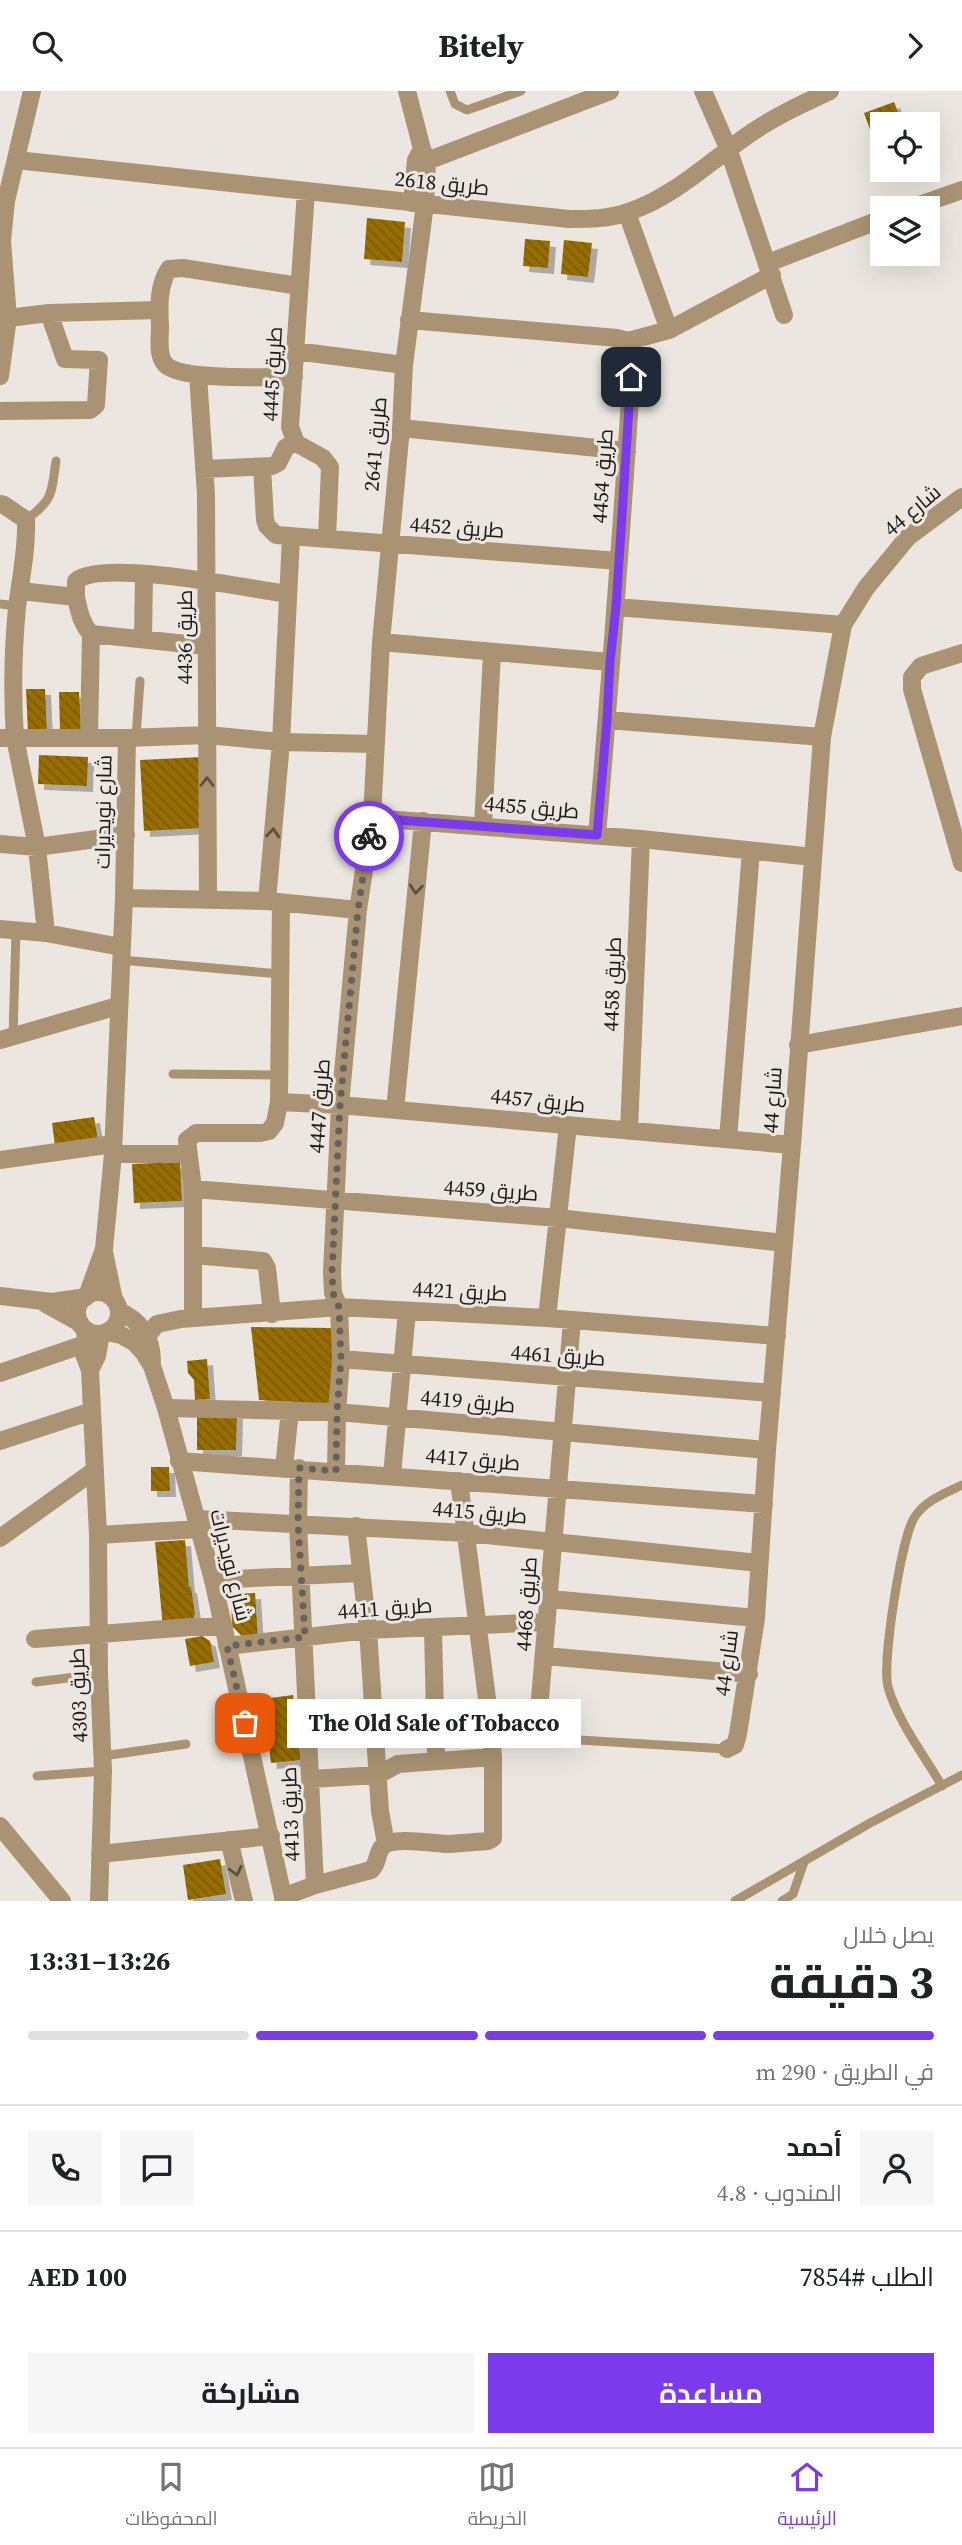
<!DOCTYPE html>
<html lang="ar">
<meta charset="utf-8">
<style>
body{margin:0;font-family:"Source Serif 4",Cairo,serif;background:#f6f6f6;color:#202124;direction:rtl;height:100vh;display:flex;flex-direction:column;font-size:26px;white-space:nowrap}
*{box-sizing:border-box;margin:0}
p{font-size:23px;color:#757577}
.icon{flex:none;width:38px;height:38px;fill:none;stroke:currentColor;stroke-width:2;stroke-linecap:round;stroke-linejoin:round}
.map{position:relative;height:1810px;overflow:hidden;direction:ltr}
.side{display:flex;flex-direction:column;background:#fff;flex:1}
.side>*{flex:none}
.tools{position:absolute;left:870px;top:21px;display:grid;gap:14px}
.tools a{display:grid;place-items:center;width:70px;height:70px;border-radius:0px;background:#fff;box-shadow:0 7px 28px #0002;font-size:35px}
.pin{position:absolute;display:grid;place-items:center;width:60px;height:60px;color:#fff;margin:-30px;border-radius:14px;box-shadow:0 4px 10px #0006}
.courier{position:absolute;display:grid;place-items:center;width:70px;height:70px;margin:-35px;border:5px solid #7c3aed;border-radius:50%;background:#fff;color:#222;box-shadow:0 2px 9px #0007}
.bubble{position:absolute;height:49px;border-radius:0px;background:#fff;box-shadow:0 7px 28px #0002;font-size:23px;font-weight:700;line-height:49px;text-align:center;direction:rtl}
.summary em{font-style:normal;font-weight:700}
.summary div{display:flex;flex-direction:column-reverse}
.summary{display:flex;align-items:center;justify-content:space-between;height:119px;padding:0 28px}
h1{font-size:46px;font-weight:700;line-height:52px}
.bar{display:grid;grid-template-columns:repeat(4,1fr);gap:10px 7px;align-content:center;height:84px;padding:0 28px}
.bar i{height:9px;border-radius:5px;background:#e0e0e0}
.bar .active{background:#7c3aed}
.bar p{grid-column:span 4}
.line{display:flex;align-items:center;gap:18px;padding:0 28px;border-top:2px solid #e0e0e0}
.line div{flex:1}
.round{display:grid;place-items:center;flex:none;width:74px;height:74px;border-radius:0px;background:#f6f6f6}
.action{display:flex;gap:14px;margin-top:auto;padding:14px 28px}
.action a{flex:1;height:80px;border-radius:0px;background:#7c3aed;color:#fff;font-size:28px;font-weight:700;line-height:80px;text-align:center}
.action a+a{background:#f6f6f6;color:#202124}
header{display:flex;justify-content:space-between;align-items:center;height:91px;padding:0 28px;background:#fff;font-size:32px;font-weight:700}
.tab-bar{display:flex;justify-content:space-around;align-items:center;height:98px;border-top:2px solid #e0e0e0;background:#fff;font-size:19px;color:#757577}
.tab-bar a{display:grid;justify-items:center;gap:4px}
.tab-bar .active{color:#7c3aed}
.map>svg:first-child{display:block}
</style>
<header><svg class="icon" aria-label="forward" viewBox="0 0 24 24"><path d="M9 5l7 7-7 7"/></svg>Bitely<svg class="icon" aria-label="search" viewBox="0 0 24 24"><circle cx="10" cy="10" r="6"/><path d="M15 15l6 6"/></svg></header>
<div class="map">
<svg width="962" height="1810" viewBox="0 0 962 1810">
<defs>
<pattern id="building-back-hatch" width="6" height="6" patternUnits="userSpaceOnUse" patternTransform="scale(1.75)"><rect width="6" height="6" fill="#976d00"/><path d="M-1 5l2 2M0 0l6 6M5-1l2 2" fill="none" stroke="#7a5901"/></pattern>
<filter id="shadow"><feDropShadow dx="6" dy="6" stdDeviation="0" flood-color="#0004"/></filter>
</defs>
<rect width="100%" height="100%" fill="#ebe7e0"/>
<path fill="url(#building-back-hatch)" filter="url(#shadow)" d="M894,11L903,33H882V49L875,52L864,22Z
M367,127L405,131L402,171L364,168Z
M525,148L550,150L548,177L523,175Z
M564,149L592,152L588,186L561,183Z
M26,598H45L47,641L28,642Z
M59,601H79L81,638L60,639Z
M39,664L88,666L87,695L38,693Z
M201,666L205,737L144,740L140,669Z
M94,1026L98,1049L55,1055L52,1032Z
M180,1071L182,1110L134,1112L132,1073Z
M251,1236L333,1237L332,1309L327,1313L259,1309Z
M207,1268L210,1308L195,1309L194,1289L188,1282L187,1270Z
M197,1322H237L236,1359H197Z
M151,1376H169L170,1400H151Z
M185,1449L189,1496H191L195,1523L190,1534L163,1537L155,1451Z
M255,1502L258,1547L245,1548L232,1535L231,1503Z
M202,1545L210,1550L214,1571L190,1575L185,1548Z
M293,1604L301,1669L271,1672L263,1608Z
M220,1768L226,1803L188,1809L183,1774Z"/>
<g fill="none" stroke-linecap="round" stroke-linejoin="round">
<path stroke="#a99372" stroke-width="9" d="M450,0L455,13L467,19L521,0
M26,429C54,408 51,403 56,370
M0,513L17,515
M136,646L140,590
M121,869L280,883
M13,946L16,840
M173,983L281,984
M36,1591L99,1583
M538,1631L547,1643L563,1648L727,1658
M103,1665L186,1653
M37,1685L103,1680
M942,1695C924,1664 898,1631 888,1596C882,1571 901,1449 914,1427C924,1410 945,1402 962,1394
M735,1810L870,1732L962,1684
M782,1810L793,1803L804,1771"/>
<path stroke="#a99372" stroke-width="18" d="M703,0L728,57L784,224
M16,69L569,128C589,128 609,128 628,121C675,106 713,67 754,40C778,24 804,12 830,0
M427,70L610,0
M306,100L290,336L296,352L323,367L330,376L327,448
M412,112L416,69L422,58
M911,117L962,99
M627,122L669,239
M768,172L882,128
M8,227L49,222L159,219
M409,229L617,247L628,250L633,261C623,422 611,583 597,744
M628,250L669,239L772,184
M295,260L404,274
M198,284L206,404L208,808
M294,286C270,286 179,290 165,273C157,264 160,247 160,236C159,216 158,194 169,178L183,177L299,195
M0,320L90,319L96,314L99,269L65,268L49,222
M401,337L627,360
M262,376L265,429L267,435L276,444L619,470
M204,378L272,375L278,372L286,356L296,352
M20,500L76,506V490C101,467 250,498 288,503
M76,506C79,520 81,532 91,543L89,646
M616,516L843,534
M91,543L206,555
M143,548L144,483
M381,551L610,571
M962,562L921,575L912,586V598L962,772
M607,629L822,646
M0,647H15L37,756L46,842
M127,647L207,644L281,651L376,653
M372,727L641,748L813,766
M483,735L492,562
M0,753L37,756L126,744
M124,807L267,810L358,819
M267,810L281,651L291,446
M0,838L46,842L121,856
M0,949L118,915
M798,954L962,925
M279,1011L340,1014L792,1054
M395,1019L423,730
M629,1040L641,748
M728,1048L751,760
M113,1063H188
M0,1069L113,1053
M193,1098L558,1127L784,1152
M194,1164L263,1170L267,1177L272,1223
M0,1205L52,1211L86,1206
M44,1212L80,1232
M193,1227V1098L187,1049L196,1042H260L269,1040L275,1032L279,1011L281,811
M547,1227L568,1034
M86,1239L84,1263L90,1279L98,1444L99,1583L103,1680L99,1810
M147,1245L157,1233L181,1228L339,1216L547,1227L777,1245
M341,1268L772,1302
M90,1279L97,1265L101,1243
M0,1282L85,1253
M166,1317L337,1321L767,1359
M0,1350L92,1320
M179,1370L764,1413
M284,1377L290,1319
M299,1377L298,1432L315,1794
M336,1380L337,1321L341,1268L339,1216L333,1202L332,1181L340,1014L358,819L372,727L381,551L401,337L404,274L425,113L427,70L422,58L407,0
M392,1384L407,1220
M196,1428L467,1442L759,1472
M356,1435L368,1539L380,1720L386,1753
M98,1444L200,1438
M0,1447L95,1379
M213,1489L360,1482
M550,1508L756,1527
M433,1537L436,1669
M35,1548L191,1536H224
M227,1555L368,1539L547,1531
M545,1565L749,1583
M490,1631H538L572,1230
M727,1658L735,1654L738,1643L756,1527L767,1359L792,1054L822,646L843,534L866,497L908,446L962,406
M311,1688L378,1684L398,1673L493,1666
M0,1735L62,1810
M229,1749L244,1810
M100,1763L271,1745
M283,1806L315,1794L371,1779C379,1772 376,1762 383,1755C394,1745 434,1753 449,1753C462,1752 475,1751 488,1750L493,1747V1666L490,1631L459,1390"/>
<path stroke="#a99372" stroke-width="18" d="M0,285L8,227L2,150L6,110L32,0
M0,413L4,414L26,429C27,458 21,486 17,516C13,559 12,603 15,647H127L124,807L113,1063L104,1158L87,1205
M104,1161L114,1209
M77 1222a21 21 0 1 1 42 0a21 21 0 1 1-42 0Z
M119,1220C141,1230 152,1247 152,1271
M106,1241L121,1244L134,1251L144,1262L152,1275L166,1317L213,1489L284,1810"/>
</g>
<defs><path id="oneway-chevron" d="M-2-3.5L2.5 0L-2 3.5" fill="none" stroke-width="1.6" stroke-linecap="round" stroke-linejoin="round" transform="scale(1.75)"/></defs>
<g stroke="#5b5040">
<use href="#oneway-chevron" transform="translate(207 691) rotate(-90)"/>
<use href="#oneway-chevron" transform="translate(273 742) rotate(-85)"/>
<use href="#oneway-chevron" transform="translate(416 798) rotate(95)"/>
<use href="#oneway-chevron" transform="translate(236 1780) rotate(76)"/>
</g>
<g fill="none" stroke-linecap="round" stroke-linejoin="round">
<path stroke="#64625d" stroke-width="7" stroke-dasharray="0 12.6" d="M245,1632L227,1555L305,1546L298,1432L299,1377L336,1380L337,1321L341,1268L339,1216L333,1202L332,1181L340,1014L358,819L369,745"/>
<path stroke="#7c3aed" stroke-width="9" d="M369,745L372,727L597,744L607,629L610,571L616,516L631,286"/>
</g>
<g text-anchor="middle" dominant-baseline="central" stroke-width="6" stroke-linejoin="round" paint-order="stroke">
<g font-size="21" fill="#1b1a17" stroke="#ebe7e0">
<text transform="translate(442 92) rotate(6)">طريق 2618</text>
<text transform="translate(272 283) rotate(-87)">طريق 4445</text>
<text transform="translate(375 353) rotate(-85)">طريق 2641</text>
<text transform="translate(602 385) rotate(-86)">طريق 4454</text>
<text transform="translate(912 419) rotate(-40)">شارع 44</text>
<text transform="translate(457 436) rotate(4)">طريق 4452</text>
<text transform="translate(184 546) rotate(-90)">طريق 4436</text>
<text transform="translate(532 716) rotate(5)">طريق 4455</text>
<text transform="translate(103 721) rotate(-89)">شارع نويديرات</text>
<text transform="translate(612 893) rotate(-88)">طريق 4458</text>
<text transform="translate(538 1009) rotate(6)">طريق 4457</text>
<text transform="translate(772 1009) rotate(-86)">شارع 44</text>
<text transform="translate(319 1015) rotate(-86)">طريق 4447</text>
<text transform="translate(491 1099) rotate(4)">طريق 4459</text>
<text transform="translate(460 1200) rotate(3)">طريق 4421</text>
<text transform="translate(558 1264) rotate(4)">طريق 4461</text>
<text transform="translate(468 1310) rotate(5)">طريق 4419</text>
<text transform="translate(473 1368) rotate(5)">طريق 4417</text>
<text transform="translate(480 1421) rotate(5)">طريق 4415</text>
<text transform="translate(231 1474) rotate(76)">شارع نويديرات</text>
<text transform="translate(526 1513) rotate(-86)">طريق 4468</text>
<text transform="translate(385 1517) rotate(-4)">طريق 4411</text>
<text transform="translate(726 1572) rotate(-82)">شارع 44</text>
<text transform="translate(78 1604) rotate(-92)">طريق 4303</text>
<text transform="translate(290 1723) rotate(-92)">طريق 4413</text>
</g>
</g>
</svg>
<div class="tools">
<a><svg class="icon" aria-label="locate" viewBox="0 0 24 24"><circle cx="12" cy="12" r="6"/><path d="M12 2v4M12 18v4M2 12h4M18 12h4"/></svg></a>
<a><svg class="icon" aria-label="layers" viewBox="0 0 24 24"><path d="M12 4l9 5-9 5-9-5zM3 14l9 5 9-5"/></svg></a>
</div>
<div class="pin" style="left:245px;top:1632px;background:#ea580c"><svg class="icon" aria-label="bag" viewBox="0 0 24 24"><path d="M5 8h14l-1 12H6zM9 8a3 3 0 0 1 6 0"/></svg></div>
<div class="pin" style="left:631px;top:286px;background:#1f2937"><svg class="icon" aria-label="home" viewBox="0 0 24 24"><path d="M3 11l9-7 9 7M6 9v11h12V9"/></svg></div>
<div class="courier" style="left:369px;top:745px"><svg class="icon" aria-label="bike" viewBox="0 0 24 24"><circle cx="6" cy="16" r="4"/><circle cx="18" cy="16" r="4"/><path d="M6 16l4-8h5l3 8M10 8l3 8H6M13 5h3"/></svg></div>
<div class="bubble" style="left:287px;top:1608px;width:294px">The Old Sale of Tobacco</div>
</div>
<section class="side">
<div class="summary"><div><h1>3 دقيقة</h1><p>يصل خلال</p></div><em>13:26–13:31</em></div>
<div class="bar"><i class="active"></i><i class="active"></i><i class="active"></i><i></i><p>في الطريق · 290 m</p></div>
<div class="line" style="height:126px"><a class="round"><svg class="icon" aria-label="person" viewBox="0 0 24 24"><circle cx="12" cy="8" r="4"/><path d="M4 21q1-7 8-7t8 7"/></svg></a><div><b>أحمد</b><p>المندوب · 4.8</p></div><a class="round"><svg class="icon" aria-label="chat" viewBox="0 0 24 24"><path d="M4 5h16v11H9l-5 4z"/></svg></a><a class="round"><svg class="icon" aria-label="phone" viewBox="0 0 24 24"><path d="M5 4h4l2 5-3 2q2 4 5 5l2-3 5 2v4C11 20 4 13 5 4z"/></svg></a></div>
<div class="line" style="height:91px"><div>الطلب #7854</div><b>AED 100</b></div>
<div class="action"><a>مساعدة</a><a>مشاركة</a></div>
</section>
<nav class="tab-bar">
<a class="active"><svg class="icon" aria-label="home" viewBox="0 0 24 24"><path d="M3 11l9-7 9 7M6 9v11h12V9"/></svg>الرئيسية</a>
<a><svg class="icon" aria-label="map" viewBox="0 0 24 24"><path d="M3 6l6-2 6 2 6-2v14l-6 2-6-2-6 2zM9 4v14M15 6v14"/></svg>الخريطة</a>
<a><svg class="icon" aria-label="saved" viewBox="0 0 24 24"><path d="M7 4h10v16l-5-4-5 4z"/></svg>المحفوظات</a>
</nav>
